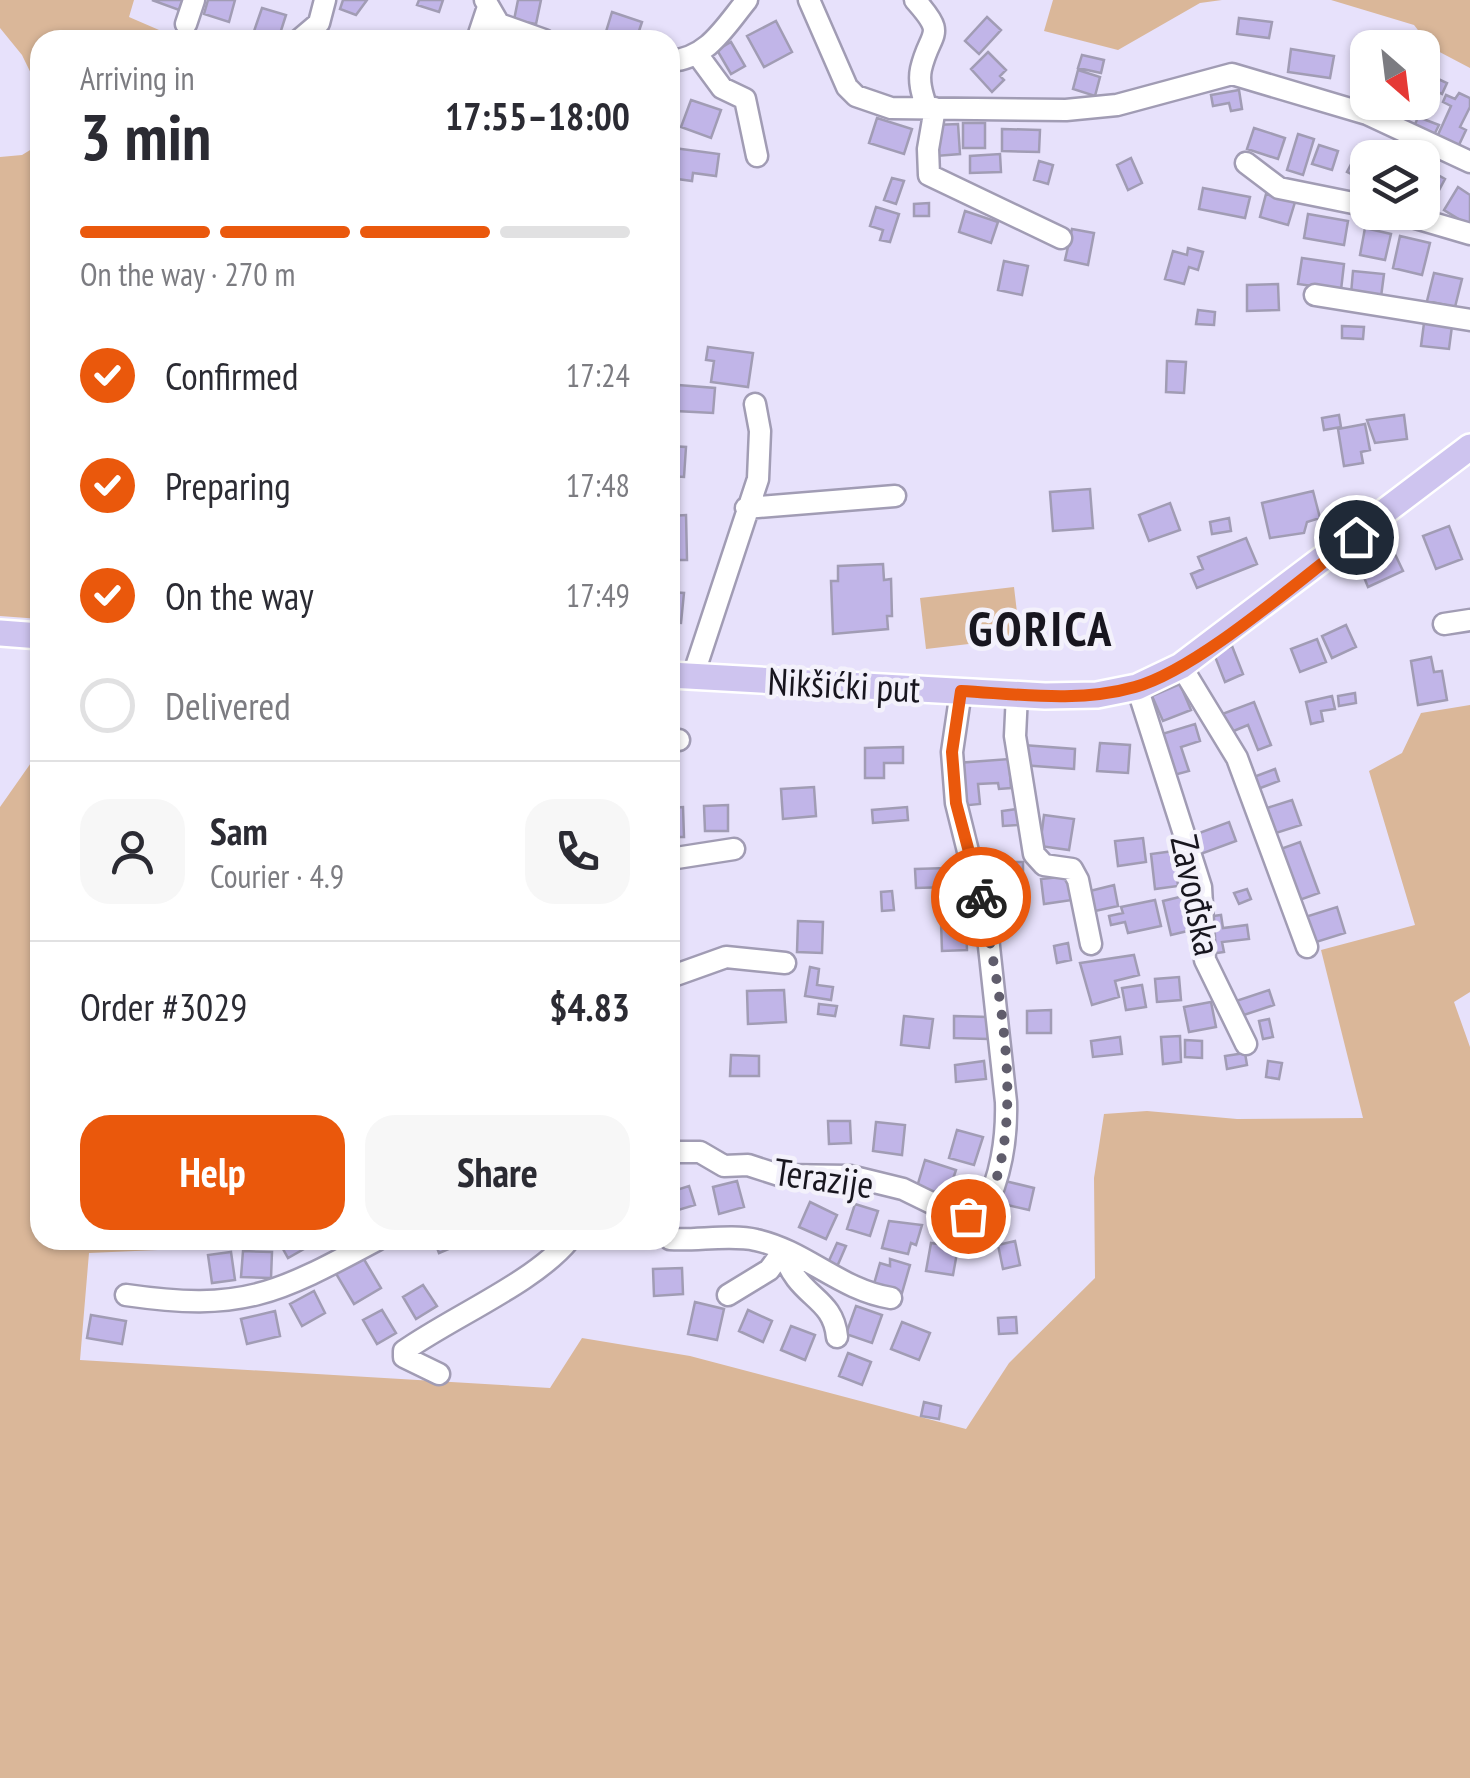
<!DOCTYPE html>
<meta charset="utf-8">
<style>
body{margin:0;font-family:"PT Sans Narrow",sans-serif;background:#f7f7f7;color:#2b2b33;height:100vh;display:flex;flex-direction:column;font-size:38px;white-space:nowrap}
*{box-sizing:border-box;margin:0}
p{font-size:32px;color:#7c7c81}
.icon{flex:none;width:55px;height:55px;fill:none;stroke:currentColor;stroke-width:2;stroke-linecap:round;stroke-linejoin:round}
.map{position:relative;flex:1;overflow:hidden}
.side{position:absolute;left:30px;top:30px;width:650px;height:1220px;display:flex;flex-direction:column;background:#fff;border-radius:30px;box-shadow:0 2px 8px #0004}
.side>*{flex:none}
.needle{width:65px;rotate:152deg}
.controls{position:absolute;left:1350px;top:30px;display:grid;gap:20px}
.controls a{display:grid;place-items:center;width:90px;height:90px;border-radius:20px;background:#fff;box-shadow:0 2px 8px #0004;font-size:50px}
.pin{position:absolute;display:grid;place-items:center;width:85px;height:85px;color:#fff;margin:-42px;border:5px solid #fff;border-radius:50%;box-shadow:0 2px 10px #0007}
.courier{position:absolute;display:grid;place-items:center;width:100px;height:100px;margin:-50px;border:8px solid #ea580c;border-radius:50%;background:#fff;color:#222;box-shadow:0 2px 12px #0007}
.head em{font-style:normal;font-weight:800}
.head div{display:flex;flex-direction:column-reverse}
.head{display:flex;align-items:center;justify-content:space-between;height:170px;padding:0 50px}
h1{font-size:65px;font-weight:800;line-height:75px}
.bar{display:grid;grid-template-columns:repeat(4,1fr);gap:15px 10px;align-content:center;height:120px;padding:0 50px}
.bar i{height:12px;border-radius:8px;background:#e1e1e2}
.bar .active{background:#ea580c}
.bar p{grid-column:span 4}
.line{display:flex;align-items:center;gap:25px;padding:0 50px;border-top:2px solid #e1e1e2}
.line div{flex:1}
.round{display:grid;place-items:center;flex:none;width:105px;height:105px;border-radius:30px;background:#f7f7f7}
ol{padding:0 50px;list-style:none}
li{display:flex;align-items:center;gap:30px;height:110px}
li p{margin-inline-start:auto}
li .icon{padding:10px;border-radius:50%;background:#ea580c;color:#fff;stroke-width:4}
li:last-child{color:#7c7c81}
li i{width:55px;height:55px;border:5px solid #e1e1e2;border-radius:50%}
.primary-button{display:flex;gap:20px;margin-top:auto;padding:20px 50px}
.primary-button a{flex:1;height:115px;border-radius:30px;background:#ea580c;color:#fff;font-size:40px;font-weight:800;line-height:115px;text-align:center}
.primary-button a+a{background:#f7f7f7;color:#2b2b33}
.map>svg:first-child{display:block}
</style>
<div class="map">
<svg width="1470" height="1778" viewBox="0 0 1470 1778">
<rect width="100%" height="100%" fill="#e7e1fb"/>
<path fill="#dab799" d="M0,0H134L129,17L166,33L164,40H40V92L22,55L0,28Z
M1053,0H1222L1200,3L1118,50L1044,31Z
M1331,0H1470V68L1432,48L1414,25Z
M40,144V619L0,616V157L22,155Z
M1014,587L1020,638L926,649L920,598Z
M1470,705V992L1454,1002L1470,1047V1778H0V807L40,750V1240H182L181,1249L89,1253L80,1360L550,1388L582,1338L690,1356L966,1429L1009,1363L1095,1278L1094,1178L1104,1114L1147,1111L1237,1119L1363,1118L1321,950L1415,925L1369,771L1402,753L1421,713Z"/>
<path fill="#c1b5e8" stroke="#a19cb4" stroke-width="2.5" d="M152,0H183L179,10Z
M208,0H235L229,22L204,14Z
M343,0H367L356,15L340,9Z
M419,0H443L439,12L417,5Z
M518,0H541L536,24L514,20Z
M262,8L286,15L278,40L253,34Z
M612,12L642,22L636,40L605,35Z
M987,17L1001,30L979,54L965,41Z
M1239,18L1272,22L1269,38L1237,34Z
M776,21L792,52L764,67L747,36Z
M731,42L745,66L731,74L717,50Z
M1291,49L1334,56L1330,78L1288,72Z
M988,52L1006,70L1000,76L1004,80L992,92L971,69Z
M1082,55L1104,60L1101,73L1078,68Z
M1078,70L1100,77L1095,96L1073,89Z
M1434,77L1447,83L1442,94L1429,87Z
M1239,90L1242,109L1231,111L1229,103L1213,106L1211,95Z
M1459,93L1470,98V107L1460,127L1466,130L1458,147L1437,137L1451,106L1443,102L1446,95L1455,99Z
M691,100L721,110L711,138L681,127Z
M1387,102H1407L1399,121L1382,113Z
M1418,117L1439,125L1434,135L1414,127Z
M877,118L912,129L904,154L869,143Z
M963,123H985V148H963Z
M958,124L960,154L936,156L934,125Z
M1254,128L1285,138L1278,159L1247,149Z
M1002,129L1040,130L1039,152L1002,151Z
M1298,134L1314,139L1303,175L1287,170Z
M1319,145L1338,151L1332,170L1312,164Z
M674,148L719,154L716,176L693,173L692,181L670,178Z
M1359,149L1377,158H1368V182L1347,172Z
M1000,154L1001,172L970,173V156Z
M1131,158L1142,183L1128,190L1117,165Z
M1039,161L1053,165L1048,184L1034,180Z
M1422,166L1445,179L1430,207L1422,203Z
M892,178L904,181L896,204L884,200Z
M1458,187L1470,195V226L1444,210Z
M1203,188L1250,197L1245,218L1199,209Z
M1266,194L1295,202L1288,225L1260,217Z
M929,203V216H914V204Z
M876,207L899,214L890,242L880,240L883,230L870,226Z
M965,211L998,222L991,243L959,232Z
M1308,214L1348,221L1344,245L1304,238Z
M1365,228L1391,234L1385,260L1360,255Z
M1072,229L1094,233L1088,265L1065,260Z
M1400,236L1430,243L1422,275L1393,268Z
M1188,248L1203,252L1198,270L1189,267L1184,284L1165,279L1173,251L1187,255Z
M1302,258L1344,264L1341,290L1298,284Z
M1004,261L1028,266L1022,295L998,290Z
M1353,271L1384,274L1381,297L1351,294Z
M1434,273L1462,279L1455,307L1427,301Z
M1278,284L1279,310L1247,311V285Z
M1198,310L1215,312L1214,325L1196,324Z
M1424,323L1452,326L1449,349L1421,346Z
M1342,326L1364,327L1363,339L1342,338Z
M708,347L753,353L748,387L711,382L714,361L706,360Z
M1167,361L1186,362L1184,393L1166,392Z
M678,385L715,388L713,413L676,411Z
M1339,415L1341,427L1324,430L1322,418Z
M1404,415L1407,439L1375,443L1367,420Z
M1365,424L1370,450L1361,452L1363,463L1344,466L1338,429Z
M670,446L686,447L684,477L670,476Z
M1090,489L1093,528L1053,531L1050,492Z
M1313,491L1320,518L1307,522L1304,533L1270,538L1262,503Z
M1170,503L1180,530L1149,541L1139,515Z
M686,515L687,560H670V516Z
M1229,518L1231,531L1212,534L1210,522Z
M1449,526L1462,559L1436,569L1423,536Z
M1246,538L1257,564L1197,588L1191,574L1203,569L1198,557Z
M1393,550L1403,571L1368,587L1359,565Z
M883,564L884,580L891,579L892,616H887L888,629L833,634L831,581H838V566Z
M670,592L684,593L681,623L670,622Z
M1346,625L1356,647L1332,658L1322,636Z
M1317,639L1326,662L1300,672L1291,649Z
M1232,646L1243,674L1225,682L1214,654Z
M1431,657L1434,672L1442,671L1447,700L1418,705L1411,661Z
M1180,684L1191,710L1163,721L1152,696Z
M1355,693L1356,703L1339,706L1338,696Z
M1332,696L1335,709L1321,711L1323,721L1311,724L1306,702Z
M1254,702L1271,745L1258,750L1248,725L1224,735L1217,716Z
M1195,724L1200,741L1181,747L1189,771L1174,775L1162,734Z
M1100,743L1130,745L1128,773L1097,771Z
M1023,745L1075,749L1074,769L1022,765Z
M903,747V763H884V778H865V748Z
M1009,759L1011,788L999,789L998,783L978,784L980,804L960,806L957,763Z
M1275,769L1279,781L1255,790L1251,778Z
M814,787L816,816L783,819L781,789Z
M1292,800L1301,825L1276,833L1267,808Z
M728,805V831H705L704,806Z
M683,807L684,837H670V808Z
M907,807L908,820L873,823L872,810Z
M1017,809L1019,825L1003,826L1002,811Z
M1044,815L1074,819L1069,850L1040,846Z
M1229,822L1236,841L1198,855L1191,836Z
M1143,838L1146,862L1118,866L1115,841Z
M1300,842L1319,893L1294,902L1275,851Z
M982,850L995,851V862H1023V892H1006L1007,884H981Z
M1174,851L1178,886L1155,889L1151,854Z
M947,868L948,887L916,888L915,869Z
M1069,876L1072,900L1044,904L1041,879Z
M1114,885L1118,906L1095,911L1090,891Z
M1247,889L1251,899L1239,904L1234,893Z
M892,891L894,910L882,911L881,892Z
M1188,895L1196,929L1171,935L1163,901Z
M1155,900L1161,926L1128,933L1125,922L1111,925L1109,916L1123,913L1121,907Z
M1337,907L1345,933L1313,943L1305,917Z
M1221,915L1223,928L1247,925L1249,939L1222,942L1224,952L1210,954L1206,917Z
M798,921L823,922L822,953L797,952Z
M966,921L967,950L942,951L941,922Z
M1068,943L1071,960L1057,963L1054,946Z
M1134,955L1139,975L1115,981L1119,997L1092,1005L1080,963Z
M810,967L819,969L817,985L833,987L831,1000L805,996Z
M1179,977L1181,1000L1157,1002L1155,979Z
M1142,985L1146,1007L1126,1010L1122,988Z
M784,990L786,1022L748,1024L747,991Z
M1269,990L1274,1005L1241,1016L1236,1001Z
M1211,1002L1216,1027L1189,1032L1184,1007Z
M819,1004L837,1006L835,1016L818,1014Z
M1051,1010V1033H1027V1011Z
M904,1016L933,1019L929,1048L901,1045Z
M954,1016L988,1017V1039L954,1038Z
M1269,1019L1273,1037L1263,1039L1259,1021Z
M1180,1036L1181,1062L1163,1064L1161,1037Z
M1120,1037L1122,1054L1093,1057L1091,1041Z
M1185,1040L1202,1041V1058L1185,1057Z
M1245,1053L1247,1065L1227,1069L1225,1056Z
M731,1055L759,1056V1076H730Z
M984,1061L986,1079L956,1082L955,1065Z
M1268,1061L1282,1063L1279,1079L1266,1077Z
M828,1121H850L851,1143L829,1144Z
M876,1122L905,1125L902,1155L873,1151Z
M957,1130L983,1137L974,1165L949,1158Z
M925,1160L956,1170L947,1197L917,1187Z
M737,1181L744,1207L719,1214L713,1187Z
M1005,1181L1034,1188L1029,1210L999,1203Z
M689,1186L695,1205L675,1211L670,1192Z
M810,1202L837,1215L826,1239L799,1227Z
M855,1204L878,1211L870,1236L847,1229Z
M889,1221L922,1225L916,1245L911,1243L908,1254L882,1248Z
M278,1240H317L318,1241L288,1258Z
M434,1240H464L465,1242L439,1253Z
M1015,1241L1020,1265L1003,1269L998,1245Z
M837,1243L846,1246L836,1269L827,1265Z
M931,1243L958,1247L953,1275L926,1271Z
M243,1251L272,1252L271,1278L241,1277Z
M231,1252L235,1280L212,1283L208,1255Z
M362,1256L381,1288L354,1304L335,1272Z
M890,1259L910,1265L902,1293L874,1284L880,1263L890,1266Z
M682,1268L683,1294L654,1296L653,1269Z
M423,1285L437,1306L416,1319L403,1297Z
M314,1291L325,1313L302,1326L290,1304Z
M695,1302L724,1309L717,1340L688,1334Z
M856,1306L882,1315L872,1343L846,1334Z
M382,1310L396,1333L377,1344L363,1320Z
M748,1310L772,1321L763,1342L739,1331Z
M275,1311L280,1336L247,1344L241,1319Z
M91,1315L126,1321L122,1344L87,1338Z
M1016,1317L1017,1333L999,1334L998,1318Z
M902,1322L930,1333L919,1360L891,1349Z
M791,1326L815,1335L805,1360L781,1350Z
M848,1353L871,1362L862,1385L839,1376Z
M924,1402L941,1406L939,1419L921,1416Z"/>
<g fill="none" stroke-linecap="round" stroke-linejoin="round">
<g stroke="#a19cb4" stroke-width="25">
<path id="minor" d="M485,0L499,24L544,40
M809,0L847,87L856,96L891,108L1066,110L1117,105L1232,74L1367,114L1470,162
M915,0C948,37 930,30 921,69C918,83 923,96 927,109
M186,24L194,0
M299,40L319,23L325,0
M477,40L487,10
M697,54L722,88L745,99L757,156
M670,61C708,58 724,28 747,0
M935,108L928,149L929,175L1061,238
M1246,163L1279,188L1368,206
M1395,212L1470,234
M1315,295L1470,320
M746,508L895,496
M1444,624L1470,620
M1181,666L1237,758L1307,947
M693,676L758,479L760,431L755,404
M1137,687L1201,887L1205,960L1246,1044
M1017,694L1015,736L1034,854L1044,865L1072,869L1078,880L1091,944
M670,740H679
M670,859L734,849
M670,977L726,957L785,963
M670,1152H700L724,1166L748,1165L779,1175L850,1176L903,1189L948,1211L968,1216L983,1211C1001,1179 1007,1138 1006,1102L987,928L956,803L952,752L961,691
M670,1239C696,1241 732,1234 756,1240C806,1251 840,1290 891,1298
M783,1251C797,1299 833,1295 837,1337
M126,1295C243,1312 276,1294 377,1240
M728,1295L769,1270L783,1251
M439,1374L404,1357V1351C452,1317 535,1282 569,1240"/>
</g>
<g stroke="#fff" stroke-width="30">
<path id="major" d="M0,633L40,636
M670,675L1045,696L1097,695L1137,687L1181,666L1470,447"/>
</g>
<use href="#minor" stroke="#fff" stroke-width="20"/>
<use href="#major" stroke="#cec4ef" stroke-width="25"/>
</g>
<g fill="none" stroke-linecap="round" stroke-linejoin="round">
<path stroke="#605d6c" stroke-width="10" stroke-dasharray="0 18" d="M968,1216L983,1211C1029,1127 999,988 981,897"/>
<path stroke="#ea580c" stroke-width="12" d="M981,897L956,803L952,752L961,691C1018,694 1079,703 1135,687C1199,669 1300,579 1356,537"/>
</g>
<g text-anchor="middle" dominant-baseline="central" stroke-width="9" stroke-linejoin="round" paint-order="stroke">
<g font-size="38" fill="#18161f" stroke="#f3f1fb">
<text transform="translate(844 684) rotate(3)">Nikšićki put</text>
<text transform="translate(1197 895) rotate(78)">Zavođska</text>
<text transform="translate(824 1177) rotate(8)">Terazije</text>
</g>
<g font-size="48" font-weight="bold" letter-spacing="2.5" fill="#18161f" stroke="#f3f1fb">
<text x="1041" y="628">GORICA</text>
</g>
</g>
</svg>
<div class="controls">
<a><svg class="needle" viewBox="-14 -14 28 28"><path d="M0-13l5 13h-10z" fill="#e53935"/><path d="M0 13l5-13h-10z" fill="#7c7c81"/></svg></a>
<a><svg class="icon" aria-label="layers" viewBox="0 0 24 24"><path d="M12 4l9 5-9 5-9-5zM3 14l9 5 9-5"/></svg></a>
</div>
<div class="pin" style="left:968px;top:1216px;background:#ea580c"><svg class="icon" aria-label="bag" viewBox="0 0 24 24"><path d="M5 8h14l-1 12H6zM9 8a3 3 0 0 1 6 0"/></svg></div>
<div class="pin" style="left:1356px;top:537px;background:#1f2937"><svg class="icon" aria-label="home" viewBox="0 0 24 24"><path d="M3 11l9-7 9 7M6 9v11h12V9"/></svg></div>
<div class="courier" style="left:981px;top:897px"><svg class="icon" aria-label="bike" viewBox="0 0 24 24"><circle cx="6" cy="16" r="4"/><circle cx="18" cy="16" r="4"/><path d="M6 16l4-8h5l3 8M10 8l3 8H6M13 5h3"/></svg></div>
<section class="side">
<div class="head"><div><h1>3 min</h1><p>Arriving in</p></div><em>17:55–18:00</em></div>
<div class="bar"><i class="active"></i><i class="active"></i><i class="active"></i><i></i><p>On the way · 270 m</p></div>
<ol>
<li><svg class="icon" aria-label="check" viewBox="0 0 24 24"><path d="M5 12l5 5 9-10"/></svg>Confirmed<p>17:24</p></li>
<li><svg class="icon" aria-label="check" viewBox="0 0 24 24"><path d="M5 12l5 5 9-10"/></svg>Preparing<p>17:48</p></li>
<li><svg class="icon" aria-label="check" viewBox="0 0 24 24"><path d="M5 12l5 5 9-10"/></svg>On the way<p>17:49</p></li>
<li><i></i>Delivered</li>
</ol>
<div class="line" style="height:180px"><a class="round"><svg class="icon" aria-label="person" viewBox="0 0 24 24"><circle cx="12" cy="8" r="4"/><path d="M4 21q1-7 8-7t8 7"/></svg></a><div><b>Sam</b><p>Courier · 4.9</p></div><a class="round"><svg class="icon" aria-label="phone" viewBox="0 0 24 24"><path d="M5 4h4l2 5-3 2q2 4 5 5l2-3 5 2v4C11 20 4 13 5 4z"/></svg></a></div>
<div class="line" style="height:130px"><div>Order #3029</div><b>$4.83</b></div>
<div class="primary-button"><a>Help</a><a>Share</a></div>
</section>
</div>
